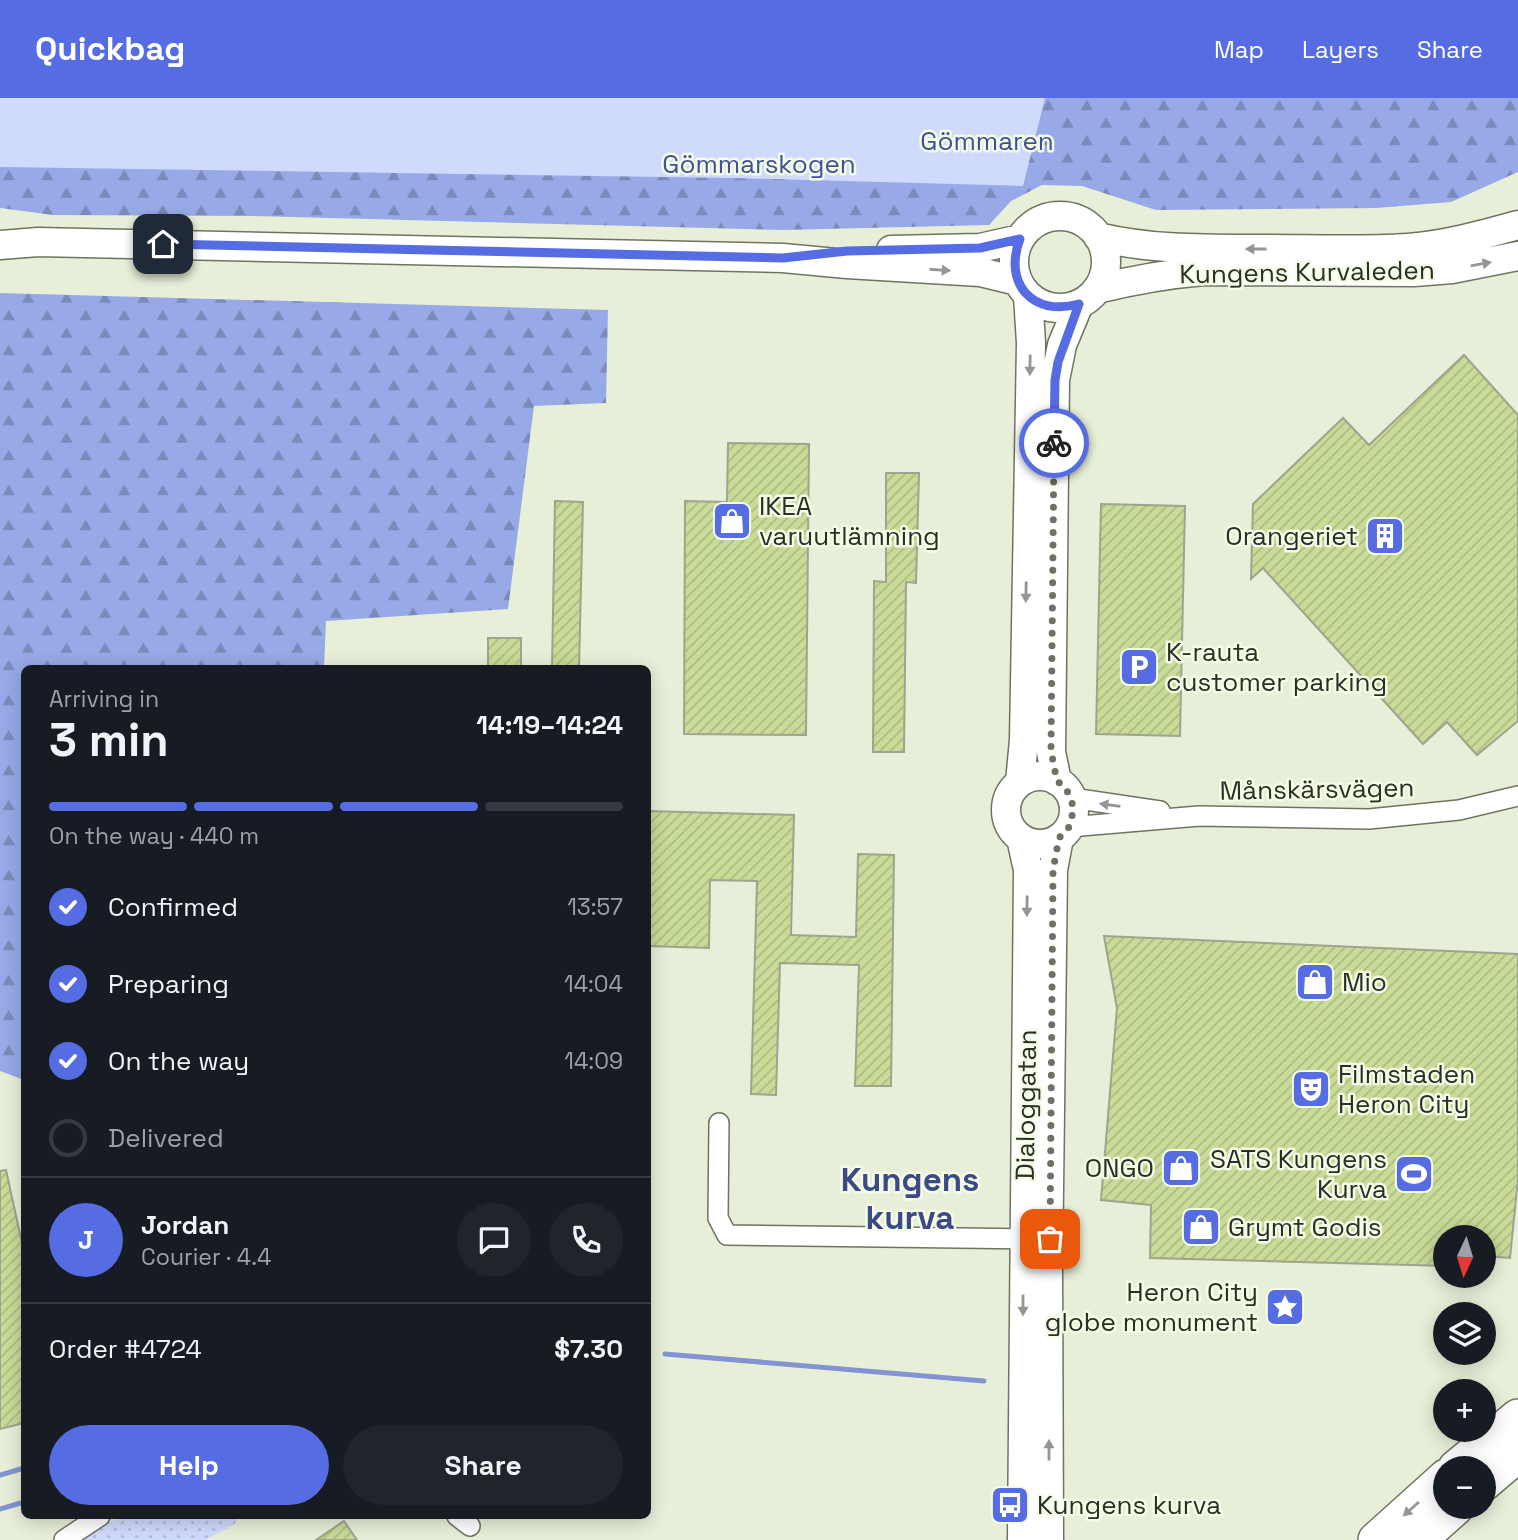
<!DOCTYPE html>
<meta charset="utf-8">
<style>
body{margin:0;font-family:"Space Grotesk",sans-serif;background:#20242c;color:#f1f3f6;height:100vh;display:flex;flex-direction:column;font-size:26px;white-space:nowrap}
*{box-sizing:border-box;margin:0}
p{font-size:23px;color:#9ea1a6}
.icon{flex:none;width:38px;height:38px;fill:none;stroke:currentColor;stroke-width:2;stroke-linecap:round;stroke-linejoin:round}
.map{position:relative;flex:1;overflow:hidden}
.panel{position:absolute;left:21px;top:567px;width:630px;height:854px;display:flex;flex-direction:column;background:#171b24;border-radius:10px;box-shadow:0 4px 18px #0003}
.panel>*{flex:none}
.needle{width:46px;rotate:184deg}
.controls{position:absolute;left:1433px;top:1127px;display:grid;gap:14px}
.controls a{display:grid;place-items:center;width:63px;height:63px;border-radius:50%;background:#171b24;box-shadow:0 4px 18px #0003;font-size:35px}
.pin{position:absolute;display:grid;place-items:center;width:60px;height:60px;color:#fff;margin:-30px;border-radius:14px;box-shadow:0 4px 10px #0006}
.courier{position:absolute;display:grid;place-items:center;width:70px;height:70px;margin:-35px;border:5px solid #556ce2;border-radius:50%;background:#fff;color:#222;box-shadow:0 2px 9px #0007}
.overview em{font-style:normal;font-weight:700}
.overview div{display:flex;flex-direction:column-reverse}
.overview{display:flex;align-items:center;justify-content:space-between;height:119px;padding:0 28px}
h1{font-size:46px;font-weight:700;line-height:52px}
.bar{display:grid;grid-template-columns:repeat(4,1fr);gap:10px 7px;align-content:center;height:84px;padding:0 28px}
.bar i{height:9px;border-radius:5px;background:#363941}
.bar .selected{background:#556ce2}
.bar p{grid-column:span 4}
.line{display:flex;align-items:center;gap:18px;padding:0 28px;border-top:2px solid #363941}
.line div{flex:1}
.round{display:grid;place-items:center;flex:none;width:74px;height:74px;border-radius:37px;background:#20242c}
ol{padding:0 28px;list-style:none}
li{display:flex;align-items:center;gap:21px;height:77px}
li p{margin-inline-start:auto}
li .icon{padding:7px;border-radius:50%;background:#556ce2;color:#fff;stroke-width:4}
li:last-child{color:#9ea1a6}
li i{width:38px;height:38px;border:4px solid #363941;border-radius:50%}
.primary-button{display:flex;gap:14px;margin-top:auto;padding:14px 28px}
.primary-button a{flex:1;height:80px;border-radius:42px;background:#556ce2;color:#fff;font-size:28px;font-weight:700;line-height:80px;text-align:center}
.primary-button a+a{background:#20242c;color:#f1f3f6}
header{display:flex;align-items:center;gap:42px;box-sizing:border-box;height:98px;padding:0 35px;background:#556ce2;color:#fff}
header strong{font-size:33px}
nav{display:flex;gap:38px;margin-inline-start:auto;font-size:24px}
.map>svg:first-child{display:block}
</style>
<header>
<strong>Quickbag</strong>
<nav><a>Map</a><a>Layers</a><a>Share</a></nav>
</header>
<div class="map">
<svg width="1518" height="1442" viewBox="0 0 1518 1442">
<defs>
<pattern id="grass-dots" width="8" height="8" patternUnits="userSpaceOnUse" patternTransform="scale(1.75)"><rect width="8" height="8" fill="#d0dafc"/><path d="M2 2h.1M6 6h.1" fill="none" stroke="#b3bbd8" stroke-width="1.8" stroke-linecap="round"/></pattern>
<pattern id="forest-firs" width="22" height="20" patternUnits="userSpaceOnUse" patternTransform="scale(1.75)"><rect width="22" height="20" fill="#97a9e6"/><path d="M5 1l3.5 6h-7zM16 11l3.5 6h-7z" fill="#7b8aba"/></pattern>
<pattern id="building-hatch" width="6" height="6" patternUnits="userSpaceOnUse" patternTransform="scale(1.75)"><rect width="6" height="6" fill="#c8db97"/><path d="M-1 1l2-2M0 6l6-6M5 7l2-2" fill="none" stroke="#acbc82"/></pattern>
</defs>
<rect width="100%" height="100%" fill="#e8efd8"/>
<path fill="url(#grass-dots)" d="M130,1418H239L234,1427L205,1442H80L109,1424Z"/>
<path fill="url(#forest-firs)" d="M0,0H1518V74L1451,104L1376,110L1156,112L1082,88L1042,87L1011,103L989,127L782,132L250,118L53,117L0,110Z
M0,195L608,212L606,305L534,308L508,511L326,523L324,570H24V982L0,973Z"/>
<path fill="#d0dafc" d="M0,0H1045L1023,88L732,80L0,69Z"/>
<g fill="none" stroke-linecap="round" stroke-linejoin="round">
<path stroke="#8395d0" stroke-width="5" d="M665,1256L984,1283
M0,1377L24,1370
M0,1411L24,1404"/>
</g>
<path fill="url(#building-hatch)" stroke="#9da48f" stroke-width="2" d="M1464,257L1518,317V623L1477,657L1447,624L1423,646L1263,470L1251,481L1253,406L1343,320L1369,347Z
M728,345L809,346L806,637L684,636L685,403L727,404Z
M886,375H919L916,485L906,484L904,654H873L874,483L886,484Z
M555,403L583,404L579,570H552Z
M1101,406L1185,408L1180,638L1096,636Z
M488,540H521V570H488Z
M648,713L794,717L791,837L856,839L858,756L894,757L891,988H855L859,867L780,865L776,997L751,996L757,783L710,782L709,850L648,848Z
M1104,838L1518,856V1081L1510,1160L1484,1158V1139H1446V1168L1150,1160L1151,1107L1101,1102L1117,910Z
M6,1072L24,1154V1325L0,1331V1073Z
M344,1423L357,1442H316Z"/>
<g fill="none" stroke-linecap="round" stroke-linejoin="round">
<g stroke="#6e7460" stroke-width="22">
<path id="street" d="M1072,700L1160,713
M1069,729L1199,718L1369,721L1459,712L1518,698
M719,1025L718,1120L727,1137L1035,1141
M457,1418L470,1428
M64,1442L100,1418"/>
</g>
<g stroke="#6e7460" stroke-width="31">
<path id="secondary" d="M1014 164a46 46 0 1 1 92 0a46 46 0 1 1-92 0Z
M1098,139C1153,152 1207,151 1263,151C1311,151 1360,153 1408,150C1446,147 1482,137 1518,127
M0,147L38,144L783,160L847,166L980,174L1017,183
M891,152L980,150L1020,141
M1097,191C1133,182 1167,176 1204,173L1414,174L1452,171L1518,158
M1006 712a34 34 0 1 1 68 0a34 34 0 1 1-68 0Z
M1057,683L1051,654L1055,282L1062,247L1079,206
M1020,684L1024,642L1031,245L1028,198
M1021,740L1028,772L1022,1442
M1049,1442L1048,1172L1053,772L1059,740"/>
</g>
<g stroke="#6e7460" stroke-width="38">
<path id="highway" d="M1456,1370L1518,1319
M1484,1385L1518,1356
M1376,1442L1446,1379
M1419,1442L1456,1409"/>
</g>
<use href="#street" stroke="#fff" stroke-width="19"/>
<use href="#secondary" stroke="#fff" stroke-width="28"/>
<use href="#highway" stroke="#fff" stroke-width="35"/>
</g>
<defs><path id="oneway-solid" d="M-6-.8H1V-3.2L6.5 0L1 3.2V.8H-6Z" transform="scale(1.75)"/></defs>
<g fill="#959692">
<use href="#oneway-solid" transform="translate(1256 151) rotate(-180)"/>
<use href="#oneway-solid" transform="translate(1481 166) rotate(-10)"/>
<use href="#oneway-solid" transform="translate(940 172) rotate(4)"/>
<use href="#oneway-solid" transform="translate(1030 267) rotate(91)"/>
<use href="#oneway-solid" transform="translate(1026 494) rotate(91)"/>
<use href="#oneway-solid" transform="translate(1110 707) rotate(-172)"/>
<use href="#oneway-solid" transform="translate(1027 808) rotate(91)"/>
<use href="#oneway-solid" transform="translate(1023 1207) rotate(90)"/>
<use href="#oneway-solid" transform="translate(1049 1352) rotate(-90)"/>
<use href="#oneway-solid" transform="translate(1411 1411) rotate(138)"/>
</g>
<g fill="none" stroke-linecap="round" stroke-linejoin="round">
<path stroke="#6d7264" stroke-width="7" stroke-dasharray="0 12.6" d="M1050,1141L1053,772L1059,740L1069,729L1074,710L1066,690L1057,683L1051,653L1054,345"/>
<path stroke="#556ce2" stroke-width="9" d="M163,146L783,160L847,153L980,150L1020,141C1003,185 1032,219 1079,206L1058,264L1055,282L1054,345"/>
</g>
<defs>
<g id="shop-square" transform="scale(2.0125)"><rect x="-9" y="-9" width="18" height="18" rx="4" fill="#556ce2" stroke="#f5fce6"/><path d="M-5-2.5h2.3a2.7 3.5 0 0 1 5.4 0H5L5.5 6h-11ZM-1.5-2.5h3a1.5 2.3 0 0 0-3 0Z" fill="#fff"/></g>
<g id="building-square" transform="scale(2.0125)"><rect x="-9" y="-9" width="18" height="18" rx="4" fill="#556ce2" stroke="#f5fce6"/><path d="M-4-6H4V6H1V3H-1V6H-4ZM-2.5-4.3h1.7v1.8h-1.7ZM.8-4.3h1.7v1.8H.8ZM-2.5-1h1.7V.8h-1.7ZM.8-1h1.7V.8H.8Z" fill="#fff"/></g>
<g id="parking-square" transform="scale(2.0125)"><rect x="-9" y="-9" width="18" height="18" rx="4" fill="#556ce2" stroke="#f5fce6"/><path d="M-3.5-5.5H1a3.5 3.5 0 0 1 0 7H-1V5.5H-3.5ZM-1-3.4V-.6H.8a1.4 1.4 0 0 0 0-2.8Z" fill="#fff"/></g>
<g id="theatre-square" transform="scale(2.0125)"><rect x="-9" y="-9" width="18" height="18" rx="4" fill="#556ce2" stroke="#f5fce6"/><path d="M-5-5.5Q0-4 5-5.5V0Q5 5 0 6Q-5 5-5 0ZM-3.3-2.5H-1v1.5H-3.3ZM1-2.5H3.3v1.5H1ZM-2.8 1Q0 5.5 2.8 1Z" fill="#fff"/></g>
<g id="stadium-square" transform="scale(2.0125)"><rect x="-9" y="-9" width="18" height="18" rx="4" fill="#556ce2" stroke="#f5fce6"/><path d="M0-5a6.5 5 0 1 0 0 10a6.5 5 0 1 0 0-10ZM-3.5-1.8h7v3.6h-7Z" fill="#fff"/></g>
<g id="sight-square" transform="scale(2.0125)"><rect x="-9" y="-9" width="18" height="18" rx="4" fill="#556ce2" stroke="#f5fce6"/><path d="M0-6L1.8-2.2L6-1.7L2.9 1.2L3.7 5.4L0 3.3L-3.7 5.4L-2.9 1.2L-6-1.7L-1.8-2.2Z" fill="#fff"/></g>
<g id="bus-square" transform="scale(2.0125)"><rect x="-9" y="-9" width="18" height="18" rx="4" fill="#556ce2" stroke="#f5fce6"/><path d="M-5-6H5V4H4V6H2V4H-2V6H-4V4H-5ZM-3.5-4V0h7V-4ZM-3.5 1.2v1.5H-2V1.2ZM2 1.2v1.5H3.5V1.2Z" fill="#fff"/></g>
</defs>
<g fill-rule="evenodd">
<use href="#shop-square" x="732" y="423"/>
<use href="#building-square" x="1385" y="438"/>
<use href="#parking-square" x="1139" y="569"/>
<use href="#shop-square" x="1315" y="884"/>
<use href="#theatre-square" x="1311" y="991"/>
<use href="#shop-square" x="1181" y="1070"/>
<use href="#stadium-square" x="1414" y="1076"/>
<use href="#shop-square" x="1201" y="1129"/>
<use href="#sight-square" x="1285" y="1209"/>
<use href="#bus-square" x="1010" y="1407"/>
</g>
<g text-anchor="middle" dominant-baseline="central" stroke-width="5" stroke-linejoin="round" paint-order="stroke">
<g font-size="26" fill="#3f5099" stroke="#f5fce6">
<text x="987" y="43">Gömmaren</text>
<text x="759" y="66">Gömmarskogen</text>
</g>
<g font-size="26" fill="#2b2e26" stroke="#f5fce6">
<text transform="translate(1307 174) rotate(-1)">Kungens Kurvaleden</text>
<text transform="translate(1317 691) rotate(-1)">Månskärsvägen</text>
<text transform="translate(1026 1007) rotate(-89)">Dialoggatan</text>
</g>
<g font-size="26" fill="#2b2e26" stroke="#f5fce6" text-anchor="start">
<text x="759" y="408">IKEA<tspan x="759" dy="30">varuutlämning</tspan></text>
<text x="1358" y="438" text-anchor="end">Orangeriet</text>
<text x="1166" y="554">K-rauta<tspan x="1166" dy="30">customer parking</tspan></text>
<text x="1342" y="884">Mio</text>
<text x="1338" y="976">Filmstaden<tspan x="1338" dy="30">Heron City</tspan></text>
<text x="1387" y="1061" text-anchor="end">SATS Kungens<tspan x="1387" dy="30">Kurva</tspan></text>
<text x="1154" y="1070" text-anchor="end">ONGO</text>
<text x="1228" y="1129">Grymt Godis</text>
<text x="1258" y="1194" text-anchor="end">Heron City<tspan x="1258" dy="30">globe monument</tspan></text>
<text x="1037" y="1407">Kungens kurva</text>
</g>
<g font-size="33" font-weight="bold" fill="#3b4a85" stroke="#f5fce6">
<text x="910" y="1082">Kungens<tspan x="910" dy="38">kurva</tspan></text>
</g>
</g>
</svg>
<div class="controls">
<a><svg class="needle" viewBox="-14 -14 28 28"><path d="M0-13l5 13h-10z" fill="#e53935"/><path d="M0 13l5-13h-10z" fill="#9ea1a6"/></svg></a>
<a><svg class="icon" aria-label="layers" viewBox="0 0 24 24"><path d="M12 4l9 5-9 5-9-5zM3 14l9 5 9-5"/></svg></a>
<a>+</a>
<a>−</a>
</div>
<div class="pin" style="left:1050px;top:1141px;background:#ea580c"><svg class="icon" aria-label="bag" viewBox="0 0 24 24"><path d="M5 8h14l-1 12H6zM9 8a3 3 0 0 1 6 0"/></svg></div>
<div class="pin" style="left:163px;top:146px;background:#1f2937"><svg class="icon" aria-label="home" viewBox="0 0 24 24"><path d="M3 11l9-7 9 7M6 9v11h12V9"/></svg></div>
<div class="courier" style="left:1054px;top:345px"><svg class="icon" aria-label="bike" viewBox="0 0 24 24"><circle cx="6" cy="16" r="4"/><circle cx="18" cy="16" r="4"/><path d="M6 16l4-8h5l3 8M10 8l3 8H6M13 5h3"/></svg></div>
<section class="panel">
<div class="overview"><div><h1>3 min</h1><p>Arriving in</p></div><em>14:19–14:24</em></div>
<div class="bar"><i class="selected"></i><i class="selected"></i><i class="selected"></i><i></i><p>On the way · 440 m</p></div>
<ol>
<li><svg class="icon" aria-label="check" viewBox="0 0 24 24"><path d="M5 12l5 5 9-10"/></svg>Confirmed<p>13:57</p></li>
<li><svg class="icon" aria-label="check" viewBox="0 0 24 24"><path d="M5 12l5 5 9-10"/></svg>Preparing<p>14:04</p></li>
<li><svg class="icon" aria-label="check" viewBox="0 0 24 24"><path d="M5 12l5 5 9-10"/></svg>On the way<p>14:09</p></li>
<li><i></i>Delivered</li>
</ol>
<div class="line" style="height:126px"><b class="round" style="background:#556ce2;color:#fff">J</b><div><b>Jordan</b><p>Courier · 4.4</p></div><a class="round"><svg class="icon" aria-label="chat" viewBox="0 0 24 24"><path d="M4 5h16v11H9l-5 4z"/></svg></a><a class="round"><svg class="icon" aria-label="phone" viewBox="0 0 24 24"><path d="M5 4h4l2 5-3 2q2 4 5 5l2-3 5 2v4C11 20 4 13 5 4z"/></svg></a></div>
<div class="line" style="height:91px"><div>Order #4724</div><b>$7.30</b></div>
<div class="primary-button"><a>Help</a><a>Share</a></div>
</section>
</div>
